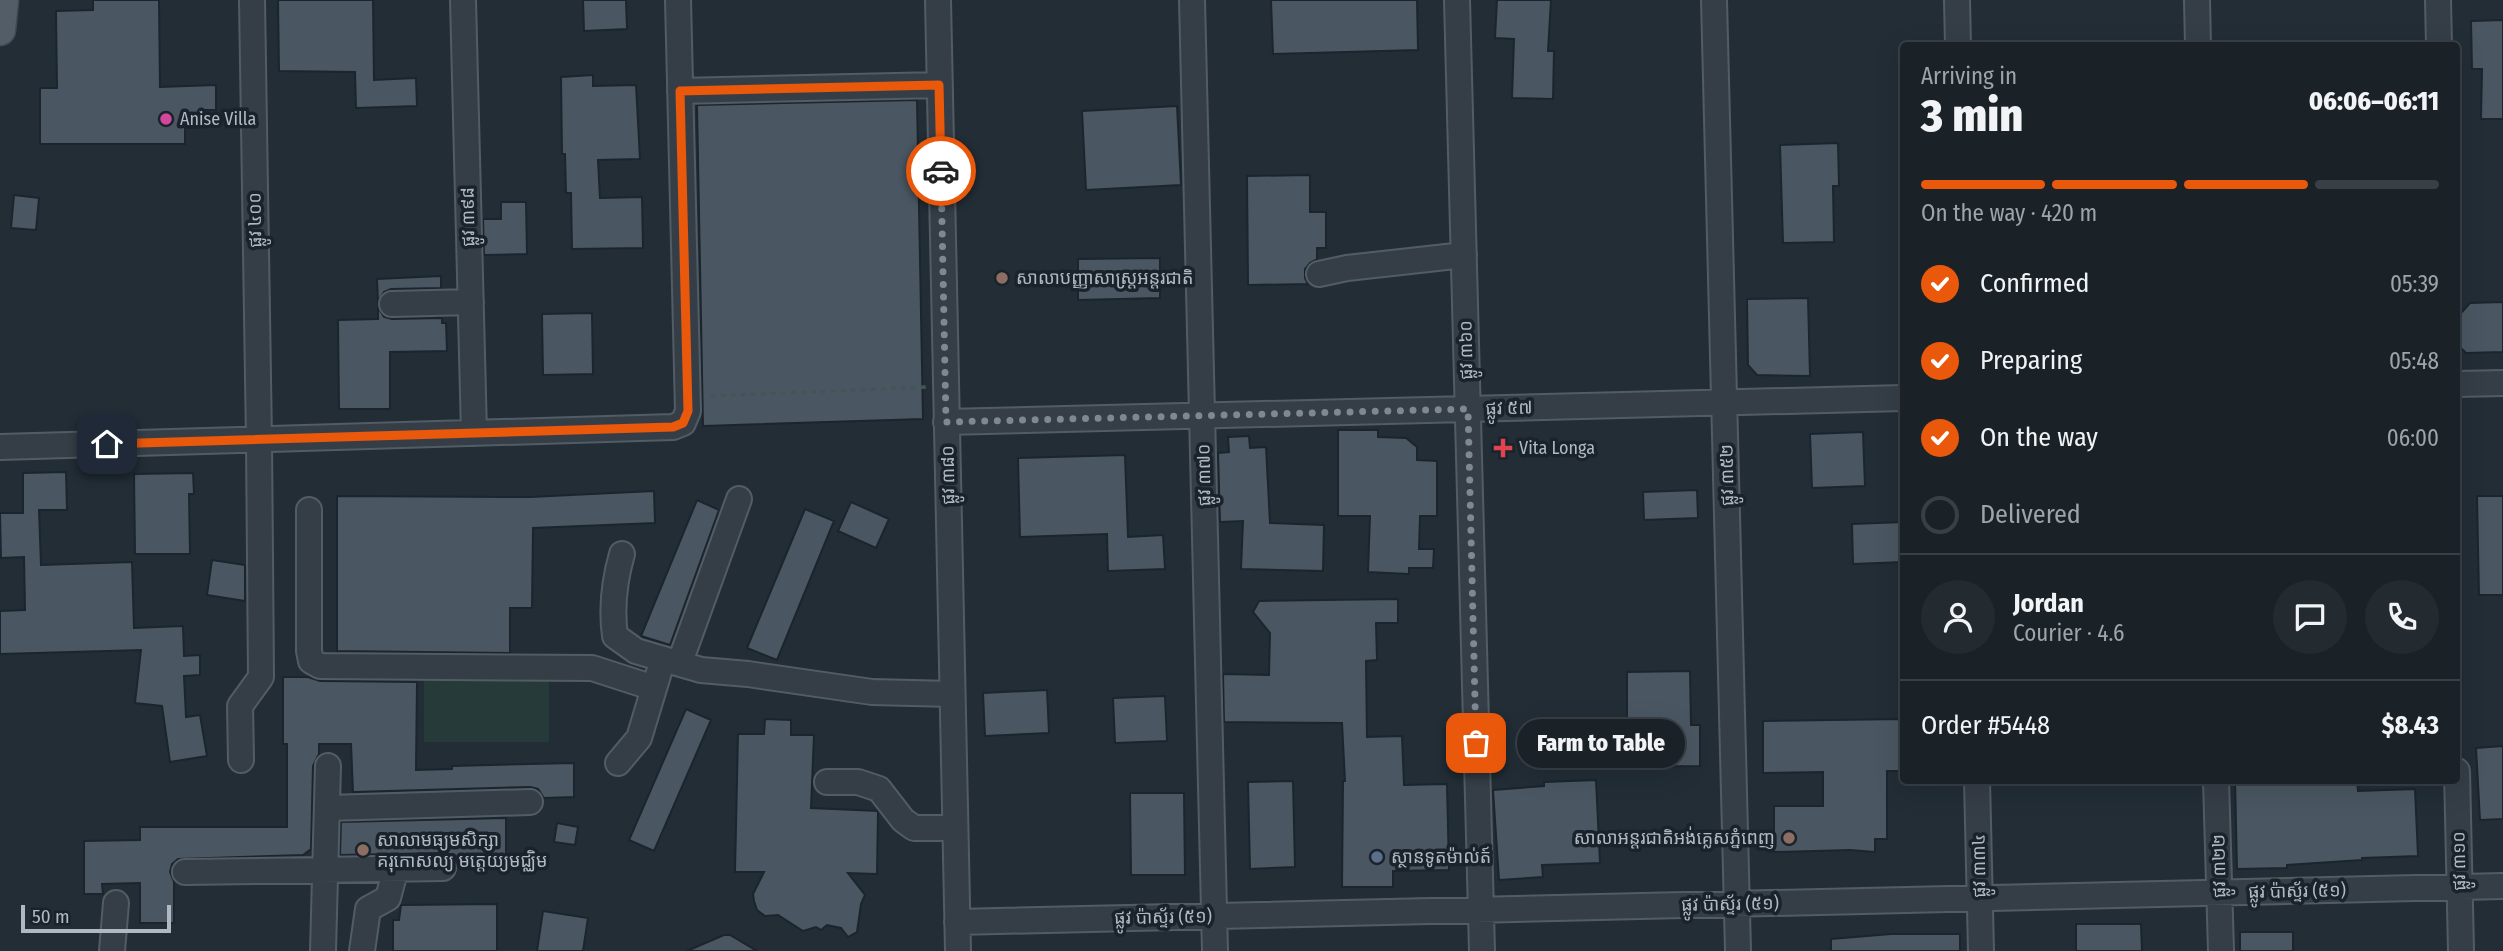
<!DOCTYPE html>
<meta charset="utf-8">
<style>
body{margin:0;font-family:"Fira Sans Condensed","Noto Sans Khmer",sans-serif;background:#232a30;color:#f1f3f6;height:100vh;display:flex;flex-direction:column;font-size:26px;white-space:nowrap}
*{box-sizing:border-box;margin:0}
p{font-size:23px;color:#9fa4a8}
.icon{flex:none;width:38px;height:38px;fill:none;stroke:currentColor;stroke-width:2;stroke-linecap:round;stroke-linejoin:round}
.map{position:relative;flex:1;overflow:hidden}
.drawer{position:absolute;left:1900px;top:42px;width:560px;height:742px;display:flex;flex-direction:column;background:#1a2228;border-radius:7px;box-shadow:0 7px 28px #0002,0 0 0 2px #383f45}
.drawer>*{flex:none}
.scale{position:absolute;left:21px;bottom:18px;width:150px;box-sizing:border-box;padding-left:7px;border:4px solid #afb9c3;border-top:0;font-size:19px;line-height:24px;white-space:nowrap;color:#afb9c3;-webkit-text-stroke:5px #1a232b;paint-order:stroke}
.pin{position:absolute;display:grid;place-items:center;width:60px;height:60px;color:#fff;margin:-30px;border-radius:14px;box-shadow:0 4px 10px #0006}
.courier{position:absolute;display:grid;place-items:center;width:70px;height:70px;margin:-35px;border:5px solid #ea580c;border-radius:50%;background:#fff;color:#222;box-shadow:0 2px 9px #0007}
.bubble{position:absolute;height:49px;border-radius:24px;background:#1a2228;box-shadow:0 7px 28px #0002,0 0 0 2px #383f45;font-size:23px;font-weight:800;line-height:49px;text-align:center}
.headline em{font-style:normal;font-weight:800}
.headline div{display:flex;flex-direction:column-reverse}
.headline{display:flex;align-items:center;justify-content:space-between;height:119px;padding:0 21px}
h1{font-size:46px;font-weight:800;line-height:52px}
.bar{display:grid;grid-template-columns:repeat(4,1fr);gap:10px 7px;align-content:center;height:84px;padding:0 21px}
.bar i{height:9px;border-radius:5px;background:#383f45}
.bar .selected{background:#ea580c}
.bar p{grid-column:span 4}
.line{display:flex;align-items:center;gap:18px;padding:0 21px;border-top:2px solid #383f45}
.line div{flex:1}
.round{display:grid;place-items:center;flex:none;width:74px;height:74px;border-radius:37px;background:#232a30}
ol{padding:0 21px;list-style:none}
li{display:flex;align-items:center;gap:21px;height:77px}
li p{margin-inline-start:auto}
li .icon{padding:7px;border-radius:50%;background:#ea580c;color:#fff;stroke-width:4}
li:last-child{color:#9fa4a8}
li i{width:38px;height:38px;border:4px solid #383f45;border-radius:50%}
.map>svg:first-child{display:block}
</style>
<div class="map">
<svg width="2503" height="951" viewBox="0 0 2503 951">
<rect width="100%" height="100%" fill="#222d36"/>
<path fill="#263b39" d="M424,679H549V742H424Z"/>
<path fill="#4a5762" stroke="#1c252d" stroke-width="2" d="M93,0H159L160,87L216,85V110H201L202,127L185,128V144H40V88H57L56,11L93,10Z
M278,0H373L374,80L416,78L417,106L356,108L355,72L279,71Z
M583,0H626L627,29L584,31Z
M1271,0H1417L1418,50L1273,54Z
M1497,0H1551L1548,51H1554L1553,99L1512,98L1514,39L1495,38Z
M2503,20V119H2481L2482,69H2472L2471,21Z
M593,75V86L636,85L640,159L598,160L600,198L642,197L643,248L572,249L571,193H566L565,154H562L561,77Z
M917,100L923,419L703,426L697,105Z
M1177,106L1181,185L1086,190L1082,111Z
M1838,143L1839,186H1833L1834,242L1783,243L1780,145Z
M1310,175V212H1326V248H1317V259L1310,263L1305,269V278L1308,284L1248,285L1247,176Z
M14,195L39,198L36,230L11,228Z
M501,202H526L527,254L484,255L483,219H501Z
M1160,258V298L1078,300V259Z
M441,276V288L391,289L384,292L378,302L377,279Z
M1808,298L1810,376L1757,375L1748,365L1747,299Z
M2503,302V352L2466,353L2459,346L2461,313L2470,303Z
M378,307L384,317L392,319L442,318V323H446L447,351L390,352V409H339L338,320L378,319Z
M592,313L593,374L543,375L542,314Z
M1338,430H1378V437L1406,438L1417,447V460L1437,461V516H1420L1419,549H1434L1433,568H1409V574L1368,572L1370,516H1338Z
M1863,432L1865,486L1812,488L1810,434Z
M1249,436L1250,448L1266,447L1270,523L1324,525L1323,571L1241,569L1243,521L1220,522L1218,453L1229,452L1228,437Z
M1125,455L1128,537L1163,535L1165,569L1108,571L1107,534L1020,537L1018,458Z
M66,472L67,510H39L41,565L132,562L134,628L183,626L184,656L200,655V675L184,676L186,717L200,715L207,756L170,762L162,706L135,703L141,650L0,654V611L25,610L24,557L1,558L0,513H23V473Z
M193,473L194,494H189L190,554H135L134,474Z
M1697,490L1698,518L1644,520L1643,492Z
M654,491L655,523L533,528L532,608H510V653L337,651V496L530,497Z
M2477,496H2503V595H2479Z
M697,500L719,510L670,645L641,636Z
M851,502L889,519L876,548L838,531Z
M805,509L834,521L777,660L747,648Z
M1904,522V562L1853,564L1852,524Z
M212,560L245,565V601L207,595Z
M1398,599V623H1376L1377,660L1366,661L1367,737L1402,736L1404,785L1447,784L1449,870L1393,871V887H1342L1343,781H1345L1342,723L1224,722L1223,674L1269,675L1270,633L1253,612L1259,601Z
M1690,671L1691,725H1700V766L1612,767V726H1627V672Z
M283,677H308L320,681L417,682L416,770L452,769V766L574,763V797L544,798L538,789L530,787L353,792L351,744H319V754L313,766L311,849L303,855L178,859L172,864L170,872L174,882V923H140V883L102,884L103,894H84V841L140,840V827H287V744H283Z
M1047,690L1049,733L985,736L983,693Z
M1165,696L1167,741L1115,743L1113,698Z
M686,709L711,720L654,851L629,840Z
M765,719L791,720V735H814L811,808L878,811L877,874L848,873L865,895L861,904L857,932L848,937L841,928L827,925L821,930L816,927L803,931L778,915L765,916L757,910L754,901L753,894L764,872H735L738,734H764Z
M1904,719V771H1887V839H1875V852L1850,850L1774,852V806H1823V772L1763,773V721Z
M2503,746V819L2480,820L2476,748Z
M1596,780L1600,863L1542,865L1543,877L1499,880L1493,790L1544,786V782Z
M2235,780H2357L2358,791L2415,789L2418,856L2362,858V860L2287,865V868L2237,869Z
M1293,781L1295,867L1250,869L1248,782Z
M1130,793H1184L1185,875H1131Z
M506,818V859H455L443,853L340,855L341,822Z
M557,823L578,827L575,845L554,842Z
M497,904V951H393V920H399L401,905Z
M543,911L588,918L583,951H537Z
M2076,924H2141L2142,951H2076Z
M2240,932H2293V951H2240Z
M1891,934H1960V951H1831V939Z
M724,935H730L757,951H687Z"/>
<g fill="none" stroke-linecap="round" stroke-linejoin="round">
<g stroke="#525c64" stroke-width="28">
<path id="minor" d="M463,0L474,433
M938,0L958,951
M1192,0L1215,951
M1457,0L1482,951
M1714,0L1738,951
M1957,0L1958,46
M2197,0L2198,46
M2438,0L2439,46
M680,91L939,85
M1319,274L1347,268L1464,255
M392,304L471,302
M2457,384L2503,383
M946,422L1904,398
M0,447L673,427L683,423L688,411L678,0
M309,510V651L311,661L320,666L592,668L654,688
M622,554C614,582 611,607 615,636L636,651L701,670L748,674L872,692L952,694
M680,662L739,499
M241,760L240,706L261,677L259,440L252,0
M618,763L639,738L659,672
M2457,771L2461,951
M1977,780L1981,951
M2216,780L2221,951
M827,782H858L879,789L903,820L914,828H955
M328,808L530,802
M185,872L443,868
M957,922L2503,886
M112,951L116,903
M323,951L328,766
M362,951L368,909L388,898L396,868"/>
</g>
<g stroke="#414a53" stroke-width="33">
<path id="major" d="M0,30L3,0"/>
</g>
<path stroke="#435656" stroke-width="3.5" stroke-dasharray="5 5" stroke-linecap="butt" d="M711,396L927,387"/>
<use href="#minor" stroke="#353e47" stroke-width="24"/>
<use href="#major" stroke="#535d67" stroke-width="30"/>
</g>
<g fill="none" stroke-linecap="round" stroke-linejoin="round">
<path stroke="#7e8892" stroke-width="7" stroke-dasharray="0 12.6" d="M941,171L946,422L1468,409L1476,743"/>
<path stroke="#ea580c" stroke-width="9" d="M107,444L673,427L683,423L688,411L680,91L939,85L941,171"/>
</g>
<circle fill="#d1479c" stroke="#1a232b" stroke-width="2.5" cx="166" cy="119" r="7"/>
<g fill="#8d6e63" stroke="#1a232b" stroke-width="2.5">
<circle cx="1002" cy="278" r="7"/>
<circle cx="1789" cy="838" r="7"/>
<circle cx="363" cy="850" r="7"/>
</g>
<path fill="#e0444e" stroke="#1a232b" stroke-width="2.5" d="M1499.5 437.5h7v7h7v7h-7v7h-7v-7h-7v-7h7z"/>
<circle fill="#5c6f8a" stroke="#1a232b" stroke-width="2.5" cx="1377" cy="857" r="7"/>
<g text-anchor="middle" dominant-baseline="central" stroke-width="7" stroke-linejoin="round" paint-order="stroke">
<g font-size="18" fill="#afb9c3" stroke="#1a232b" text-anchor="start">
<text x="180" y="119">Anise Villa</text>
<text x="1016" y="278">សាលាបញ្ញាសាស្ត្រអន្តរជាតិ</text>
<text x="1519" y="448">Vita Longa</text>
<text x="1775" y="838" text-anchor="end">សាលាអន្តរជាតិអង់គ្លេសភ្នំពេញ</text>
<text x="377" y="840">សាលាមធ្យមសិក្សា<tspan x="377" dy="21">គរុកោសល្យ មត្តេយ្យមជ្ឈិម</tspan></text>
<text x="1391" y="857">ស្ថានទូតម៉ាល់ត៍</text>
</g>
<g font-size="18" fill="#afb9c3" stroke="#1a232b">
<text transform="translate(468 217) rotate(-91)">ផ្លូវ ៣៩៨</text>
<text transform="translate(255 220) rotate(-91)">ផ្លូវ ៤០០</text>
<text transform="translate(1466 350) rotate(-91)">ផ្លូវ ៣៦០</text>
<text transform="translate(1509 408) rotate(-1)">ផ្លូវ ៥៧</text>
<text transform="translate(948 475) rotate(-91)">ផ្លូវ ៣៨០</text>
<text transform="translate(1204 475) rotate(-91)">ផ្លូវ ៣៧០</text>
<text transform="translate(1727 475) rotate(-91)">ផ្លូវ ៣៥២</text>
<text transform="translate(2459 861) rotate(-91)">ផ្លូវ ៣១០</text>
<text transform="translate(1979 866) rotate(-91)">ផ្លូវ ៣៣៤</text>
<text transform="translate(2219 866) rotate(-91)">ផ្លូវ ៣២២</text>
<text transform="translate(2297 891) rotate(-1)">ផ្លូវ ប៉ាស្ទ័រ (៥១)</text>
<text transform="translate(1730 904) rotate(-1)">ផ្លូវ ប៉ាស្ទ័រ (៥១)</text>
<text transform="translate(1163 917) rotate(-1)">ផ្លូវ ប៉ាស្ទ័រ (៥១)</text>
</g>
</g>
</svg>
<div class="scale">50 m</div>
<div class="pin" style="left:1476px;top:743px;background:#ea580c"><svg class="icon" aria-label="bag" viewBox="0 0 24 24"><path d="M5 8h14l-1 12H6zM9 8a3 3 0 0 1 6 0"/></svg></div>
<div class="pin" style="left:107px;top:444px;background:#1f2937"><svg class="icon" aria-label="home" viewBox="0 0 24 24"><path d="M3 11l9-7 9 7M6 9v11h12V9"/></svg></div>
<div class="courier" style="left:941px;top:171px"><svg class="icon" aria-label="car" viewBox="0 0 24 24"><path d="M5 17H2v-5l4-1 3-4h7l3 4 3 1v5h-3M9 17h6M6 11h13"/><circle cx="7" cy="17" r="2"/><circle cx="17" cy="17" r="2"/></svg></div>
<div class="bubble" style="left:1517px;top:719px;width:168px">Farm to Table</div>
<section class="drawer">
<div class="headline"><div><h1>3 min</h1><p>Arriving in</p></div><em>06:06–06:11</em></div>
<div class="bar"><i class="selected"></i><i class="selected"></i><i class="selected"></i><i></i><p>On the way · 420 m</p></div>
<ol>
<li><svg class="icon" aria-label="check" viewBox="0 0 24 24"><path d="M5 12l5 5 9-10"/></svg>Confirmed<p>05:39</p></li>
<li><svg class="icon" aria-label="check" viewBox="0 0 24 24"><path d="M5 12l5 5 9-10"/></svg>Preparing<p>05:48</p></li>
<li><svg class="icon" aria-label="check" viewBox="0 0 24 24"><path d="M5 12l5 5 9-10"/></svg>On the way<p>06:00</p></li>
<li><i></i>Delivered</li>
</ol>
<div class="line" style="height:126px"><a class="round"><svg class="icon" aria-label="person" viewBox="0 0 24 24"><circle cx="12" cy="8" r="4"/><path d="M4 21q1-7 8-7t8 7"/></svg></a><div><b>Jordan</b><p>Courier · 4.6</p></div><a class="round"><svg class="icon" aria-label="chat" viewBox="0 0 24 24"><path d="M4 5h16v11H9l-5 4z"/></svg></a><a class="round"><svg class="icon" aria-label="phone" viewBox="0 0 24 24"><path d="M5 4h4l2 5-3 2q2 4 5 5l2-3 5 2v4C11 20 4 13 5 4z"/></svg></a></div>
<div class="line" style="height:91px"><div>Order #5448</div><b>$8.43</b></div>
</section>
</div>
